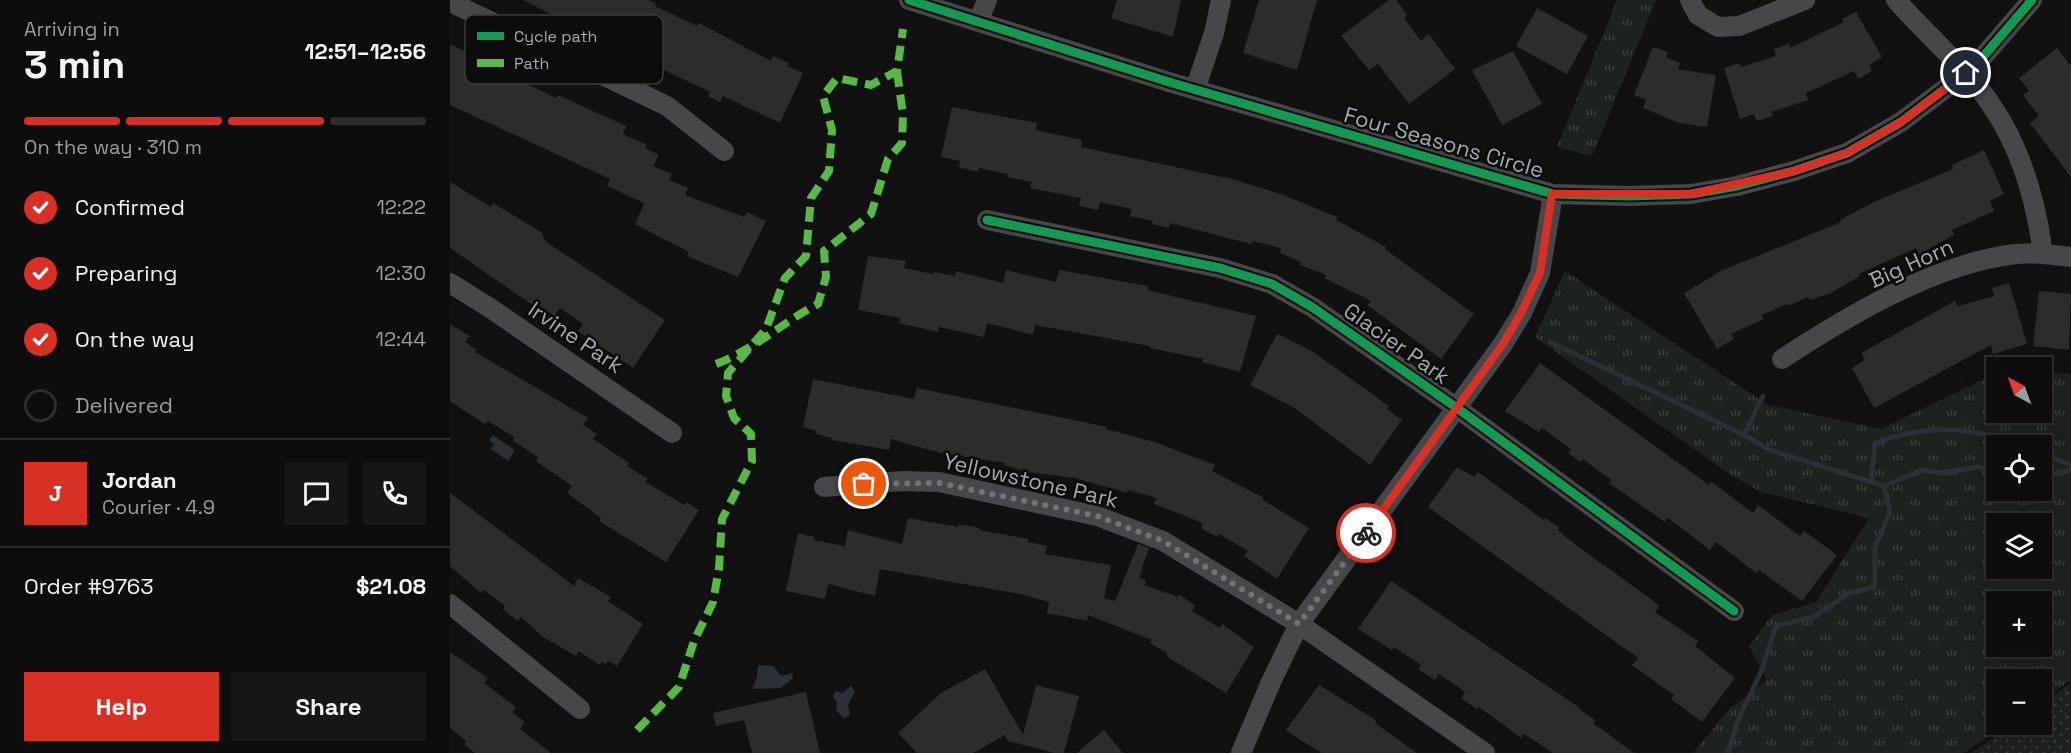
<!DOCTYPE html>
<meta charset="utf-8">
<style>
body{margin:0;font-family:"Space Grotesk",sans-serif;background:#161617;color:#f1f3f6;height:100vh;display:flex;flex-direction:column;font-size:22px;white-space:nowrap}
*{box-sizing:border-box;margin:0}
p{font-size:20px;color:#9a9c9e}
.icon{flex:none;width:33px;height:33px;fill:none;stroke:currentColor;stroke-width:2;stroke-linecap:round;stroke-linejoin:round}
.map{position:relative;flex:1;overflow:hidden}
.details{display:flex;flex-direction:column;background:#0d0d0e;width:450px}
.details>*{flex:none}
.needle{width:39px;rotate:319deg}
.fabs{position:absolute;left:1536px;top:357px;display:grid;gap:12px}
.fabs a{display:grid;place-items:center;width:66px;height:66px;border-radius:0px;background:#0d0d0e;box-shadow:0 6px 24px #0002,0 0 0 2px #2d2d2e;font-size:30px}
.pin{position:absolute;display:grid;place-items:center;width:51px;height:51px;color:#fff;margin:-26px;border:3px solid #fff;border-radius:50%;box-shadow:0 2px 6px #0007}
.courier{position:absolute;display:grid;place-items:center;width:60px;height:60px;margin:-30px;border:4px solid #d93025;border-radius:50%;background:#fff;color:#222;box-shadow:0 2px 8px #0007}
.overview em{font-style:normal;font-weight:800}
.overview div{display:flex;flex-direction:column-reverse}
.overview{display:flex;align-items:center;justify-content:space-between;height:102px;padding:0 24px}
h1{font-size:39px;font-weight:800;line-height:45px}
.bar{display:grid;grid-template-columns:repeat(4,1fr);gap:9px 6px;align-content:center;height:72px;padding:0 24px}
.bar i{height:8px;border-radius:4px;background:#2d2d2e}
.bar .current{background:#d93025}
.bar p{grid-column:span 4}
.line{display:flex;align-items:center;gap:15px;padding:0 24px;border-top:2px solid #2d2d2e}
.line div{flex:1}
.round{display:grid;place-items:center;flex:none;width:63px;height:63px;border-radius:0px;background:#161617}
ol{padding:0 24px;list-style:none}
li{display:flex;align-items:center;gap:18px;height:66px}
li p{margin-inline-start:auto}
li .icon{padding:6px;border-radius:50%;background:#d93025;color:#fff;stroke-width:4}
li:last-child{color:#9a9c9e}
li i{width:33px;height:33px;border:3px solid #2d2d2e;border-radius:50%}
.primary-button{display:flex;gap:12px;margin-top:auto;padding:12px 24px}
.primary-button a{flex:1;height:69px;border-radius:0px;background:#d93025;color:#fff;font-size:24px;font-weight:800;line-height:69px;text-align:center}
.primary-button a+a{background:#161617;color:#f1f3f6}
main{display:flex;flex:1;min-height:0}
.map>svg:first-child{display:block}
</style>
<main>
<section class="details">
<div class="overview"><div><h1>3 min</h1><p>Arriving in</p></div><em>12:51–12:56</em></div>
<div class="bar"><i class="current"></i><i class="current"></i><i class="current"></i><i></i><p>On the way · 310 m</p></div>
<ol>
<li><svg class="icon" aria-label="check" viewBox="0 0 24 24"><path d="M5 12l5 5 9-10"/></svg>Confirmed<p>12:22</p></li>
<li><svg class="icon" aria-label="check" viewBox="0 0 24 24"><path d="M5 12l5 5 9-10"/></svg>Preparing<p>12:30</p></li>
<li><svg class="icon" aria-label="check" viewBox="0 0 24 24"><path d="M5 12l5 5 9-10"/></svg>On the way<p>12:44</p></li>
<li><i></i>Delivered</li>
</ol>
<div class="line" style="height:108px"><b class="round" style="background:#d93025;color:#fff">J</b><div><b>Jordan</b><p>Courier · 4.9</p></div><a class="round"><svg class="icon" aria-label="chat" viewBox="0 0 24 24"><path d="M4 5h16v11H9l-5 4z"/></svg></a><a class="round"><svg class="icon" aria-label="phone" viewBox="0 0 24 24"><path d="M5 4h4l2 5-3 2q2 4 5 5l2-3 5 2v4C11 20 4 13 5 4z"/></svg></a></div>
<div class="line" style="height:78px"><div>Order #9763</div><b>$21.08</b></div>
<div class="primary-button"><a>Help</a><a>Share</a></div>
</section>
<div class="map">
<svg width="1621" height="753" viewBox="0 0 1621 753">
<defs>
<pattern id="grass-tufts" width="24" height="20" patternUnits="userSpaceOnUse" patternTransform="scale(1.5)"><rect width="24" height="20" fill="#1c221d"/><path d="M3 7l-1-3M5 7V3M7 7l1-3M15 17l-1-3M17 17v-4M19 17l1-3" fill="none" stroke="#3a3f3b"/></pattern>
<pattern id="park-dots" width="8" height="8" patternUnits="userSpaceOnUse" patternTransform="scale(1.5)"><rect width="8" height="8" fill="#1c221d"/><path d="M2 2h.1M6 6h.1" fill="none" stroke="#3a3f3b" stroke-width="1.8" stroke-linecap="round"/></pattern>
</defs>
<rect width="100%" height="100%" fill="#111112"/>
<path fill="url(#grass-tufts)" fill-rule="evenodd" d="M1167,0H1206L1142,156L1107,147Z
M1115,271L1318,405L1431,429L1546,373V412H1592V372L1621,374V680L1592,700V680H1546V724L1556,725L1514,753H1243L1279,709L1317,680L1299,646L1322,615L1366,602L1419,518L1311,492L1278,473L1085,337ZM1546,446H1592V490H1546ZM1546,524H1592V568H1546ZM1546,602H1592V646H1546Z"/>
<path fill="url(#park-dots)" d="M1621,683V753H1521L1562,725L1592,724V704Z"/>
<path fill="#2a3036" d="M43,435L65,450L58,461L41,449L44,445L39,440Z
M308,665L323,666L331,676L343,673L342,679L331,688L302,689L307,677Z
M401,686L405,691L398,705L400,715L394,718L386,710L387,702L383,696L386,691L393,693Z"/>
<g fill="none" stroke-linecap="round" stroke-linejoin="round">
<path stroke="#2a3036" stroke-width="5" d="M1100,342L1294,435
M1592,454L1621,465
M1592,476L1621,470
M1421,482L1425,443C1473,425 1524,425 1571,446
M1434,486L1472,470L1492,473L1527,467L1546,471
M1278,753L1288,720L1311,672L1326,626L1364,617L1399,593L1425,587V547L1440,512L1434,486L1320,450L1294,435L1313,396"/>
</g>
<path fill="#2c2c2d" d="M73,0H198L206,4L205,6L247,26L249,23L321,61L323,56L339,63L337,66L353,73L330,123L273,96L270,102L258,96L260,92L149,39L151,34L120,20L119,23Z
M667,0H731L723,37L661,18Z
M809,0H867L847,70L793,53Z
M939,0H946L957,15L954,18L971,41L979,34L1005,69L959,104L928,64L919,70L891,36Z
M1087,8L1138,36L1117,74L1066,46Z
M1406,12L1432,57L1419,65L1422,71L1408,79L1404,71L1356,93L1358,100L1321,112L1323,116L1306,121L1304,114L1290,119L1274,68L1290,63L1291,67L1326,56L1324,49L1339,44L1340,48L1394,22L1392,19Z
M0,44L76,80L75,83L106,98L108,95L176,126L173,134L197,145L195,148L209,155L203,166L222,174L219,180L238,188L235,195L294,217L297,212L316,221L288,277L237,256L239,252L185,224L194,203L157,186L160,179L0,105Z
M1203,47L1218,52L1216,57L1230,63L1228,69L1266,75L1257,127L1229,123L1193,108L1196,100L1184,95Z
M1607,48L1621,66V177L1580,123L1589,116L1573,95L1579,91L1569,78Z
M1063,51L1092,104L1052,125L1022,70Z
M502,107L587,123L586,130L632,140L631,147L782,179L831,194L887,217L886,220L936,247L935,249L1024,314L991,359L917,305L921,301L874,278L876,275L850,265L851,262L830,253L831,248L802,241L801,244L720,223L719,228L702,224L703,221L680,216L682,209L650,202L648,210L629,206L631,198L580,188L582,182L557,177L558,174L529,168L528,172L509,167L510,161L491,157Z
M1534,150L1554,194L1540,201L1544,211L1502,230L1504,235L1469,254L1466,248L1409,274L1410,276L1379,294L1359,300L1358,297L1338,306L1337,304L1312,315L1314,319L1281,334L1284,339L1267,349L1234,293L1273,270L1391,222L1390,220L1426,201L1503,169L1502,165Z
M0,182L41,207L43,203L81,226L91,232L96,242L215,320L183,368L128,331L133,324L110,308L104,316L86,303L84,306L0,248Z
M418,256L456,261L454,268L483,274L484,272L505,276L506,271L553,283L556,270L606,282L609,270L698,286L697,290L806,316L790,372L752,362L753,359L700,348V346L585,325L583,335L537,323L534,337L489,327L488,332L449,323L450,318L408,310Z
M1559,283L1577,344L1543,354L1541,345L1424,408L1402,368L1415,360L1411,353L1505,301L1508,306L1544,296L1542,288Z
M1589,291L1621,294L1619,350L1583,346Z
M0,324L20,336L15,342L27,350L25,352L138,418L133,425L147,434L143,439L179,463L177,466L198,479L196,482L234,505L236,502L249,510L216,562L149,521L151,518L117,493L122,486L86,461L88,457L62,440L64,437L38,421L35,424L0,401Z
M827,334L863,352L939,406L937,409L952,420L920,465L845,408L800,385Z
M1090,363L1259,485L1262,482L1303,513L1308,505L1350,536L1354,531L1387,555L1352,601L1309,570L1306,573L1266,542L1260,550L1218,518L1215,522L1159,483L1161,480L1133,459L1131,462L1118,453L1121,449L1092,428L1089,432L1055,411Z
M363,379L464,399L467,388L657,427L656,429L705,442L765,465L762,471L814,498L813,500L859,528L827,579L794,556L798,551L769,534L767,537L751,528L753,523L704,504L707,498L678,490L677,493L625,478L578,472L554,465L555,463L491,453L441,439L439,450L381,440L382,438L366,434L367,431L353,427Z
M1007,467L1024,477L1028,472L1094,520L1096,518L1110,528L1108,530L1126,545L1209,605L1205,612L1248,641L1245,646L1285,678L1252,722L1221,699L1224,695L1182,665L1188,658L978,507Z
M0,493L124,586L128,578L161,597L158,601L193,624L167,666L158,661L156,664L151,662L150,665L128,651L126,656L93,637L71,617L68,621L53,609L55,606L34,590L31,593L0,566Z
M458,518L508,527L509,524L530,528L529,530L579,539L578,542L597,546L595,554L661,565L654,598L665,601L688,544L699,548L689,578L696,580L694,585L728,597L729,595L745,605L742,611L770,628L772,624L804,647L776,693L716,656L717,653L700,643L702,640L638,615L637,621L597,613L599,602L569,594L430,569L425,596L378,584L375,599L336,591L348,533L365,537L364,540L395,546L398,530L452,544Z
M941,581L1130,708L1129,709L1145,720L1143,723L1184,753H1103L1074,734L1071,738L1029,707L1027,709L1011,698L1015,692L989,674L985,680L968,669L971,665L944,647L942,650L908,629Z
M0,652L38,678L34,683L66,707L62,712L75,722L70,729L101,753H25L14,744L16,741L0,728Z
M535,669L573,735L586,685L629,696L614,753H604L558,741L555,735L523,753H467L448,733L491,693Z
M869,685L926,720L925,723L967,753H872L852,741L836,730Z
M356,692L370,753H302L294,720L266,726L263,713Z
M654,730L673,753H627Z"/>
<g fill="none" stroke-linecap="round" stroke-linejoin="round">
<path stroke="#46474b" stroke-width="20" d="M459,0L719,82L1103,194L1179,196L1241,194L1287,186L1344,171L1397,153L1451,122L1525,66L1582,0
M1240,0L1248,15L1268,27L1289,26L1355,0
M1446,0C1468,25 1493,48 1515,72C1563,123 1584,186 1593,254
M0,2L217,106L274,151
M528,22L537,0
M745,90L764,33L771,0
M537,220L770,268L822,284L862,307L1007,408L1284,611
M0,283L40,308L222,433
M1332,359C1399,315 1486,263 1566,254C1584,252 1603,255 1621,257
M374,487L453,481L489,482L647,516L713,541L849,624L1035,753
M0,604L130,709
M791,753L821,682L849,624L1053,344L1072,313L1090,273L1103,194"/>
<path stroke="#58b947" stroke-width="8" stroke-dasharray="15 8" stroke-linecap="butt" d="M266,364C307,348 331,323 368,304L376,277L374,251L421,214L438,159L452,143L453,115L447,71
M187,730L229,687L244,641L263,602L269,568L272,519L302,461L301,434L284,418L276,396L278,373L316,329L335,278L356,256L361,198L379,171L382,130L373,96L387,78L421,85L447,71L453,29"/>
<g stroke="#0c0c0d" stroke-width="13">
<path id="cycleway" d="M459,0L719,82L1103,194L1179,196L1241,194L1287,186L1344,171L1397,153L1451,122L1525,66L1582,0
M537,220L770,268L822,284L862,307L1007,408L1284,611"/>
</g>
<use href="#cycleway" stroke="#139951" stroke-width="9"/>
</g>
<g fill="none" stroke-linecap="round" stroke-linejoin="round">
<path stroke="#71737a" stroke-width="6" stroke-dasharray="0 10.8" d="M414,484L489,483L647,516L713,541L849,624L916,533"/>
<path stroke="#d93025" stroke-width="8" d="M916,533L1053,344L1071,313L1090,273L1102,194H1241L1344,171L1397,153L1451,122L1516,73"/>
</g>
<g text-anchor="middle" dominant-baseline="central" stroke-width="5" stroke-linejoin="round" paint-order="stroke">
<g font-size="22" fill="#a4a8b2" stroke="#0c0c0d">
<text transform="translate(994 142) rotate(16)">Four Seasons Circle</text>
<text transform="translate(1461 263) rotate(-24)">Big Horn</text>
<text transform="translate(126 337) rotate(34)">Irvine Park</text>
<text transform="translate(947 343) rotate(35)">Glacier Park</text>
<text transform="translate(581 480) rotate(13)">Yellowstone Park</text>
</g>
</g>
<rect x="15" y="15" width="198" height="69" rx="9" fill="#0c0c0d" stroke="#3a3b3f" stroke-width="1.5"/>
<rect x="27" y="32" width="27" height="8" fill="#139951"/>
<rect x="27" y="59" width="27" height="8" fill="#58b947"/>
<g font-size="16" fill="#a4a8b2">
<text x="64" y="42">Cycle path</text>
<text x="64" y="69">Path</text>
</g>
</svg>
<div class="fabs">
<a><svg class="needle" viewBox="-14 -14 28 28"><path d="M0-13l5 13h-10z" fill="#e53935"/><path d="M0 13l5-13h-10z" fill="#9a9c9e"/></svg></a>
<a><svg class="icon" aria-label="locate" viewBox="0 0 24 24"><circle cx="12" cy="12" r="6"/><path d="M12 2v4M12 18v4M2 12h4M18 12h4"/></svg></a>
<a><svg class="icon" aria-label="layers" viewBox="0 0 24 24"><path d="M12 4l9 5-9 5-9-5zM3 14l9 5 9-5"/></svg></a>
<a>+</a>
<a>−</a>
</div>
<div class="pin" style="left:414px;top:484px;background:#ea580c"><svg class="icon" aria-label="bag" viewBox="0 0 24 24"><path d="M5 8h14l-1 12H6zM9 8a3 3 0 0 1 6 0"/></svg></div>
<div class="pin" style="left:1516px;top:73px;background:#1f2937"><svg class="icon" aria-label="home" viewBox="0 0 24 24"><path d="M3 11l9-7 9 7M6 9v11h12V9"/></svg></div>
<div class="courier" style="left:916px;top:533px"><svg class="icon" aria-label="bike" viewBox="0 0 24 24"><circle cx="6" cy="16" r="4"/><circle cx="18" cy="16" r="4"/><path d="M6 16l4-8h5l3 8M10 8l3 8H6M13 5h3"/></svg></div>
</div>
</main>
